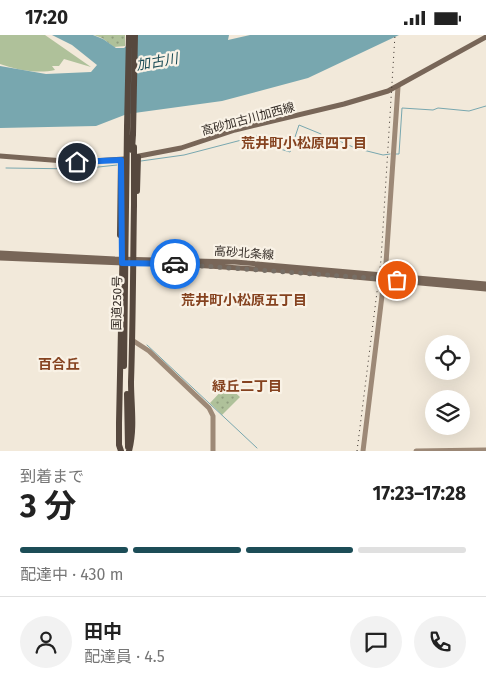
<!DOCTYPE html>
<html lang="ja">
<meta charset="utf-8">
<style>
body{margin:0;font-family:"Fira Sans","Noto Sans JP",sans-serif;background:#f2f2f2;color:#222;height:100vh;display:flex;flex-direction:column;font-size:19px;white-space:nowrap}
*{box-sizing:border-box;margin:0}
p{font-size:16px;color:#767676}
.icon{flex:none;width:28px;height:28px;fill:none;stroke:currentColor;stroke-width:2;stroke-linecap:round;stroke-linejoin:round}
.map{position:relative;height:416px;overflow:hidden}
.details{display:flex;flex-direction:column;background:#fff;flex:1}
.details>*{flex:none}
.buttons{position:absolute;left:425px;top:300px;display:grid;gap:10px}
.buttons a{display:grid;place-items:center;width:45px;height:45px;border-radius:50%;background:#fff;box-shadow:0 5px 20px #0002;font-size:25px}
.pin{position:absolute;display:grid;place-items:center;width:42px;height:42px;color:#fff;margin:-21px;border:2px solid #fff;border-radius:50%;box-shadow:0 1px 5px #0007}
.courier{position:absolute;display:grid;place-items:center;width:50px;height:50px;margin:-25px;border:4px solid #1a73e8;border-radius:50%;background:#fff;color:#222;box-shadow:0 1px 6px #0007}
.overview em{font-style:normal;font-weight:700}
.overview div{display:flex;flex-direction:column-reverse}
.overview{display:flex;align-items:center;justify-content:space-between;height:85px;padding:0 20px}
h1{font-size:32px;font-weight:700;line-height:38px}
.bar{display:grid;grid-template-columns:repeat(4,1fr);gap:8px 5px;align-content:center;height:60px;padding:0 20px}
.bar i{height:6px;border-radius:4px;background:#e0e0e0}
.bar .selected{background:#1c4d57}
.bar p{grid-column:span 4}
.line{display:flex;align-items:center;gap:12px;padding:0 20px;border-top:1px solid #e0e0e0}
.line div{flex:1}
.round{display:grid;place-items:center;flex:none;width:52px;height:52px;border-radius:26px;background:#f2f2f2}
.status{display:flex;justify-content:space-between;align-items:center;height:35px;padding:0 25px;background:#fff;direction:ltr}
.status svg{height:14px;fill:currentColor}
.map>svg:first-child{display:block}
</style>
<div class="status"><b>17:20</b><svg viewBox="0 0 49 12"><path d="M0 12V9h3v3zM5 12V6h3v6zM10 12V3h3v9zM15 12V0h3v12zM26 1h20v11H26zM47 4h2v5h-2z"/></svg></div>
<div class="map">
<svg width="486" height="416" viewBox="0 0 486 416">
<defs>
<pattern id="park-dots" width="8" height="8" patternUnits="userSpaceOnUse" patternTransform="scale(1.25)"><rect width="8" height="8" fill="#afc19a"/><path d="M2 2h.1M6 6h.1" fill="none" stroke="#8f9d7e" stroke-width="1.8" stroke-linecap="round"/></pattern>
</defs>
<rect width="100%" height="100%" fill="#f2e9da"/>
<path fill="#afc19a" d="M0,0H45L91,32L64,24L59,31H52L55,35C38,39 17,35 0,29Z"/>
<path fill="url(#park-dots)" d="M94,0H125V11L114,12L102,3Z
M227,350L240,362L222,380L210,368Z"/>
<path fill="#78a7af" d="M52,0H93L103,4L116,13H124L138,0H229L228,5L250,0H399L308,43L222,66L127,79L96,91L0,93V31L46,39L91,37L97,30L72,10Z"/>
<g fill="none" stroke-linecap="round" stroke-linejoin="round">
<path stroke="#78a7af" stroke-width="1" d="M328,101L353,112
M359,114L383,120L390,119
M394,119H399L402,73L433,75L438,73L469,76L486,71
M141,126L184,120L257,101L260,102L261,108L290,117L299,90L321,99
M6,133L80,134L117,130
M147,310L257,413"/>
<path stroke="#9d8977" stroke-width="5" d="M132,305L149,316L209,373L213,381V416
M363,416L386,228L398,52
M416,416L486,415"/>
<path stroke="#786658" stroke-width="5" d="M0,121L77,127L124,124
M134,122L181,113L235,95L344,69L388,56L486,2
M0,218L115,224L235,227L486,249
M0,223L124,228
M138,228L192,230L289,236L486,254"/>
<path stroke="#56483e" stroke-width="6" d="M127,92L129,0
M133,99L135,0
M137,156L138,122
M120,200L121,125
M127,359L128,412
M121,416L119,410V388L123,198
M129,416C135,393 131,370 131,347C133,288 133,229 134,170"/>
<path stroke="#352d27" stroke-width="1" stroke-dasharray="1 4" stroke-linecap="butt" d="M357,416L381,225L395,0"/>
<path stroke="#56483e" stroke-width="6" d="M134,112V170
M132,115L133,99
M124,331L127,92"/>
</g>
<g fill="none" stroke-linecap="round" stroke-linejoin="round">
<path stroke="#776f66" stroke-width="5" stroke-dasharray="0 9" d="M175,229L397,245"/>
<path stroke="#1a73e8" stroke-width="6" d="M77,127L121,125L122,228L175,229"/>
</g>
<g text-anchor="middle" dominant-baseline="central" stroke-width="4.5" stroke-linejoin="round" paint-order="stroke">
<g font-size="12" fill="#352d27" stroke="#f9f2e6">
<text transform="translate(248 84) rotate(-15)">高砂加古川加西線</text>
<text transform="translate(244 218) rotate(4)">高砂北条線</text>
<text transform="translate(117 268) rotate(-89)">国道250号</text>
</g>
<g font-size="14" font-style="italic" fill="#1c4d57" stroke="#f9f2e6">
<text transform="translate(157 27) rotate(-10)">加古川</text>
</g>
<g font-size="14" font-weight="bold" fill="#85421f" stroke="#f9f2e6">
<text x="304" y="108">荒井町小松原四丁目</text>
<text x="244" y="265">荒井町小松原五丁目</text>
<text x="59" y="329">百合丘</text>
<text x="247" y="351">緑丘二丁目</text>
</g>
</g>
</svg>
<div class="buttons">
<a><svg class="icon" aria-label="locate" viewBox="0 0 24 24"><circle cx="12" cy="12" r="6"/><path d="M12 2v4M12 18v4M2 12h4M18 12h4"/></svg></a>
<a><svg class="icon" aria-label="layers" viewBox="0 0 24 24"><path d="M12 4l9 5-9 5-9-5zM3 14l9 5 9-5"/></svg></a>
</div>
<div class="pin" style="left:397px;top:245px;background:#ea580c"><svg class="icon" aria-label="bag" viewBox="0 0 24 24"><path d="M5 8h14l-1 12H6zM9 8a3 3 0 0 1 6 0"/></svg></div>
<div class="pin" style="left:77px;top:127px;background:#1f2937"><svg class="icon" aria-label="home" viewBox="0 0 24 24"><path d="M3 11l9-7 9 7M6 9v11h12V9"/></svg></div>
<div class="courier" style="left:175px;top:229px"><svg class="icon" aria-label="car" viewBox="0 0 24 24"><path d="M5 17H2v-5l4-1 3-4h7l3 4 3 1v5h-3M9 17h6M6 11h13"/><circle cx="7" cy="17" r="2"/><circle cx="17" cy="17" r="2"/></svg></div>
</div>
<section class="details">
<div class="overview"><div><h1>3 分</h1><p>到着まで</p></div><em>17:23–17:28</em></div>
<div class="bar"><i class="selected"></i><i class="selected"></i><i class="selected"></i><i></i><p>配達中 · 430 m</p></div>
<div class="line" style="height:90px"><a class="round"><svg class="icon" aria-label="person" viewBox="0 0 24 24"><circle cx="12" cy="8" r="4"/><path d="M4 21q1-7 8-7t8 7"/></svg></a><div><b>田中</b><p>配達員 · 4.5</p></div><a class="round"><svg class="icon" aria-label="chat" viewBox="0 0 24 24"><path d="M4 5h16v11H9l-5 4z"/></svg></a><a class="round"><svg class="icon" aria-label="phone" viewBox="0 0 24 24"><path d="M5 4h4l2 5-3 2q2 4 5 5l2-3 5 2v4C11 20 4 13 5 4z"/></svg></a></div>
</section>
